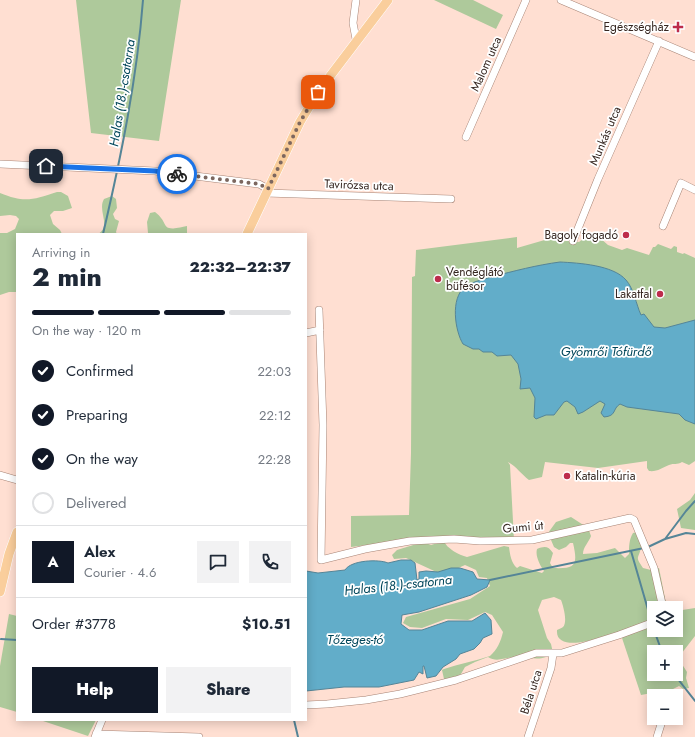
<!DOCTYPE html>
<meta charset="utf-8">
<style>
body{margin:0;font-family:Jost,sans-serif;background:#f2f2f3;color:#1f2937;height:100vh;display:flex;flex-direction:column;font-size:15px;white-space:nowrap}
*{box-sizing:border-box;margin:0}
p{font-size:13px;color:#747a83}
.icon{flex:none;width:22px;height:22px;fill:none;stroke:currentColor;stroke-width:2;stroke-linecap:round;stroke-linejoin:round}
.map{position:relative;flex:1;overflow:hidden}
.panel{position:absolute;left:16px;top:233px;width:291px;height:488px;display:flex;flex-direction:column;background:#fff;border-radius:0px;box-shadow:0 2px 10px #0003}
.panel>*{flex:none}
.fabs{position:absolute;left:647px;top:601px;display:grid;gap:8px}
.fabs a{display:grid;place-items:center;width:36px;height:36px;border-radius:0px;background:#fff;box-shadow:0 2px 10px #0003;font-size:20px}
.pin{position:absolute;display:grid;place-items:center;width:34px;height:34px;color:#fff;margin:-17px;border-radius:8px;box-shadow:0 2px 6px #0006}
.courier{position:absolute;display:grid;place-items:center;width:40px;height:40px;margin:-20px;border:3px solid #1a73e8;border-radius:50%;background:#fff;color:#222;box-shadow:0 1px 5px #0007}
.overview em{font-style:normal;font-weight:800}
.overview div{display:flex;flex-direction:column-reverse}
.overview{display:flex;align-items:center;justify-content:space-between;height:68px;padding:0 16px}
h1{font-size:26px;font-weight:800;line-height:30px}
.bar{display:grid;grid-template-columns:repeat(4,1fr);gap:6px 4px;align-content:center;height:48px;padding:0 16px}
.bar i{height:5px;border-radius:3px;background:#e0e1e3}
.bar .current{background:#111827}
.bar p{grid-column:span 4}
.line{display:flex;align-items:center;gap:10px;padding:0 16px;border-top:1px solid #e0e1e3}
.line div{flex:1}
.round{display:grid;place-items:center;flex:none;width:42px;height:42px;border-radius:0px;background:#f2f2f3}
ol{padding:0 16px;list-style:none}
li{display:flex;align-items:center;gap:12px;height:44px}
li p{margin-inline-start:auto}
li .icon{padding:4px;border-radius:50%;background:#111827;color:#fff;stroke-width:4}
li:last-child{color:#747a83}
li i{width:22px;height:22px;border:2px solid #e0e1e3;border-radius:50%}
.action{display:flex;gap:8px;margin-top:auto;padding:8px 16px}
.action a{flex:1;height:46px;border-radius:0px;background:#111827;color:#fff;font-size:16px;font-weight:800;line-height:46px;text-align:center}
.action a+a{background:#f2f2f3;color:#1f2937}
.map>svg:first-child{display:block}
</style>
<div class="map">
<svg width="695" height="737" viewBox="0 0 695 737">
<rect width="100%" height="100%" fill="#ffdfd2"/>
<path fill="#aec99b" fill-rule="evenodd" d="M76,0H181L159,141L91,133Z
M434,0H473L503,15L496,29Z
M57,192H61L68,196L72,208L63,211H54L50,215L53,224L60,230L62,234H17V292H9L0,295V233H7L15,229L19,219L16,216L10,215L0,216V193C24,203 33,200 57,192Z
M112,196L116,199L117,208L113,214L115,219L119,221L116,232L117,234H98C112,226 97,211 104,199Z
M155,212C171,224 158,233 187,226V234L148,233L147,222L150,213Z
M517,237V248L555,237L564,241H573L579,242L584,238H600L608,245L622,250L627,248L649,255L653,247H655L658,244L671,249L674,246L677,247V252L683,254L684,253L695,258V461L689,465L682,462C677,465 674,463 669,465C662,468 657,472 649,471L647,468V461L598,468L545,462L542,477L529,480C521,474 517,467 508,462L510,465L514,540H409L351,547V516L409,515L411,453L412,277L415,276L416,250Z
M695,493V530L681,528L677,509L690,500Z
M571,517L588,528L591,536C589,542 583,547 583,554L597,553L615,548L625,558L629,554C629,546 629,540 633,533L637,532C639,536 642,543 641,548C638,560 635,556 643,568L651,570L659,568L667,608H654V630H676V611L695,608V636L678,658L687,672L686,678L689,688L683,689L679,686L673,689L641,695L622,638L617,633C606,636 555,655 557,630C559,629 562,628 563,627C568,622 563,605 561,600L554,597L542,600L538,610L547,638L551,644L553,653C541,663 529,656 516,657C506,657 497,663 488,657L475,662L465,667L461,674L450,681L444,679L442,670L444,669C459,664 475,661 490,656C497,650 501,641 503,632L492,615L485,612L468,620L446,619L422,628L410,627L403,623L406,617L470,599L490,586L487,578L479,577L476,570L465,565L443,575L406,558L394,559L392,555L397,550L423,542L431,545L444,541C446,548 459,555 467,557L504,546L509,547C510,554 511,563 517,568L520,566L542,573L544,571C540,565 535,556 537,549C545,546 548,546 553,553L550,563L553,568C576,569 578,565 573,543H570L566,547L559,550L554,547L548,533L556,522ZM654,652H676V674H654Z
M9,614L17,616V712L0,707V666Z
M40,720H96L88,736Z"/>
<path fill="#62adc9" stroke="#558597" d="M560,262C579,263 613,265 626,280C634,289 636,304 641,315L644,314L654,327L665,328L695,320V424L685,420L679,414L627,407L620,404C612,409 617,416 604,417L601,413L605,404L600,401L583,412L578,414L575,407L567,401L564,402L554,415H546L536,419L534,417L535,398L530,388L520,389L521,379L518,364L511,355L497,356L492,352H483L479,349H473L463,344C455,331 450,298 465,287C473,281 483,280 491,277C514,271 537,265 560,262Z
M401,560H411L415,563L417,580L419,579V572L426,571L438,572L451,568H460L473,572L477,579L490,580L487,587L471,595L419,612L402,615L401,624L409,630H422L448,621H472L485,613L491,620L492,634L483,638L480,643L474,649L460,654L456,659L443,667L436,676L427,678L424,666H423V674L419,672L414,680L379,687H344L306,691V571L318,573L345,570C351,560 379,559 388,563Z"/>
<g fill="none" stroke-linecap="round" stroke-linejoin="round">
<path stroke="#558597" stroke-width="2" d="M103,234C121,157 137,79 143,0
M665,539L686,533L695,534
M648,547L665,539L686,511L695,501
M631,551L651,620
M490,580L644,548
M654,630L662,652
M1,639L17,640
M674,674L695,701
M294,720L298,737"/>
<g stroke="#a88475" stroke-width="8">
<path id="minor" d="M356,0L353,23L356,39
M561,0L695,57
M466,137L526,0
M0,164L155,171L259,184L268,189
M266,193L451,199
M663,226L681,183L695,190
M573,241L598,179L659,41
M319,310L323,425L321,560L365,549L410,541L454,539L480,541L532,540L630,518L634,520L654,568L663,608
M306,333L320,330
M0,475L17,480
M306,705L327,704L366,700L400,694L456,680L536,653H562L619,635L654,622
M96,734L199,737
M95,737L102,720
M528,737L551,668L553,654
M657,737L663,718"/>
</g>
<g stroke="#fff" stroke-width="10">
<path id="major" d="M247,234L300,122L318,92L388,0
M0,592L9,554L17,532"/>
</g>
<use href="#minor" stroke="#fff" stroke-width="7"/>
<use href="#major" stroke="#face9c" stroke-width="9"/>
</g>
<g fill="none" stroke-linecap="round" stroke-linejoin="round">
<path stroke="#7c675f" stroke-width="4" stroke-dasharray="0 7.2" d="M177,174L259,184L268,189L300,122L318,92"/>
<path stroke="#1a73e8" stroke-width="5" d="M46,166L155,171L177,174"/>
</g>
<g fill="#bd2c4c" stroke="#fff" stroke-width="1.5">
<path d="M676 21h4v4h4v4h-4v4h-4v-4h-4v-4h4z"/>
<circle cx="626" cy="235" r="4"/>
<circle cx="438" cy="279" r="4"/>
<circle cx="660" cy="294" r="4"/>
<circle cx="567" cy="476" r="4"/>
</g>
<g text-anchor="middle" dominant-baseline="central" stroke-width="3.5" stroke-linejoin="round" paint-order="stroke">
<g font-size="12" fill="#362721" stroke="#fff" text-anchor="end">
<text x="669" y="27">Egészségház</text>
<text x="618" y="235">Bagoly fogadó</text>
<text x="446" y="272" text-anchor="start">Vendéglátó<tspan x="446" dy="14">büfésor</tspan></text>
<text x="652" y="294">Lakatfal</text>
<text x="575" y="476" text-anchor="start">Katalin-kúria</text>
</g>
<g font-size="12" fill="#362721" stroke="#fff">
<text transform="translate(486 64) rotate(-66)">Malom utca</text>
<text transform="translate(605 136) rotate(-67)">Munkás utca</text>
<text transform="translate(359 185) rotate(2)">Tavirózsa utca</text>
<text transform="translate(523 527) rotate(-5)">Gumi út</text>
<text transform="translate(531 692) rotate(-72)">Béla utca</text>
</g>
<g font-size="13" font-style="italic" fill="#00465a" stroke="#fff">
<text transform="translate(122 93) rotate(-81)">Halas (18.)-csatorna</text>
<text x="606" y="351">Gyömrői Tófürdő</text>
<text transform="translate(398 585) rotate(-6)">Halas (18.)-csatorna</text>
<text x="355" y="639">Tőzeges-tó</text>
</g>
</g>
</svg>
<div class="fabs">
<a><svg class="icon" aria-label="layers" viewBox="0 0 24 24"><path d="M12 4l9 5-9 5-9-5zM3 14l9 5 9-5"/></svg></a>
<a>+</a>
<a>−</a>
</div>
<div class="pin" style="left:318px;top:92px;background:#ea580c"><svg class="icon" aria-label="bag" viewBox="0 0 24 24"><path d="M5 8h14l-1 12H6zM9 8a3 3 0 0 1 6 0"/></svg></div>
<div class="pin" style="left:46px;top:166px;background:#1f2937"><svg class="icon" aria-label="home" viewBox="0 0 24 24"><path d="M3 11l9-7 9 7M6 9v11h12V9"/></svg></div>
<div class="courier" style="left:177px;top:174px"><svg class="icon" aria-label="bike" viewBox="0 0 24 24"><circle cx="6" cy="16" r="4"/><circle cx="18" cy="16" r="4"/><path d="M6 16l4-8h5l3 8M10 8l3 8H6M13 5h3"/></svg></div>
<section class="panel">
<div class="overview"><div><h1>2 min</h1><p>Arriving in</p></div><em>22:32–22:37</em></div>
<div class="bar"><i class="current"></i><i class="current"></i><i class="current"></i><i></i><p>On the way · 120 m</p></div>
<ol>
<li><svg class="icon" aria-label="check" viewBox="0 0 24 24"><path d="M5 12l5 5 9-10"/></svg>Confirmed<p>22:03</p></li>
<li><svg class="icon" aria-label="check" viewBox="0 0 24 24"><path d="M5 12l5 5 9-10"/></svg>Preparing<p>22:12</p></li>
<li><svg class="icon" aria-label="check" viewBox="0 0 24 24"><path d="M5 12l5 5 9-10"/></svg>On the way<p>22:28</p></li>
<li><i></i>Delivered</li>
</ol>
<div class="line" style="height:72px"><b class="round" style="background:#111827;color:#fff">A</b><div><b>Alex</b><p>Courier · 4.6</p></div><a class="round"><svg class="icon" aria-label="chat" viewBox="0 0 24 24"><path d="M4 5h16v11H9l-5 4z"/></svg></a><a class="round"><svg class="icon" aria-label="phone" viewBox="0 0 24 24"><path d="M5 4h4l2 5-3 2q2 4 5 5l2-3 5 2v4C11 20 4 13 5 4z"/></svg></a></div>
<div class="line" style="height:52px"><div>Order #3778</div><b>$10.51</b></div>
<div class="action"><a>Help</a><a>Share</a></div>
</section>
</div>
